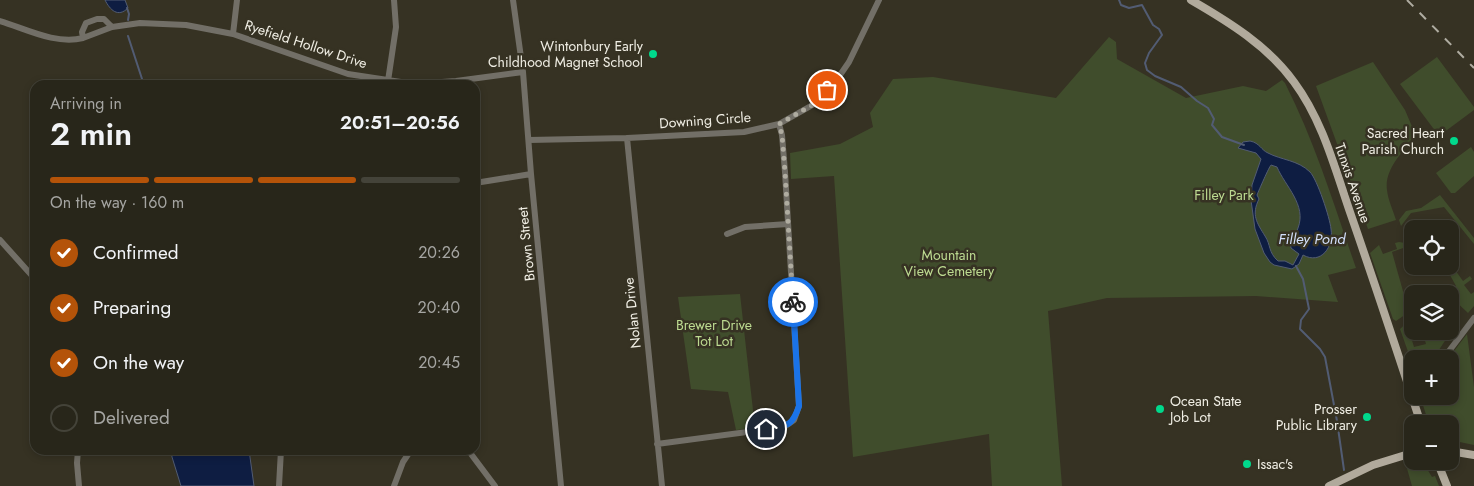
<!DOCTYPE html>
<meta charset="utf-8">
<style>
body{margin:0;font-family:Jost,sans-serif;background:#343227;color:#f1f3f6;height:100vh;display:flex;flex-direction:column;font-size:19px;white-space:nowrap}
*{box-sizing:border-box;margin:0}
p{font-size:16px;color:#a5a5a2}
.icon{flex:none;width:28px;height:28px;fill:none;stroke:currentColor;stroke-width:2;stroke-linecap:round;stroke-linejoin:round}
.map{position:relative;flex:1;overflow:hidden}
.panel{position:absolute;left:30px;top:80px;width:450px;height:375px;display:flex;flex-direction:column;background:#28261a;border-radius:15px;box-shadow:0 2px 8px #0003,0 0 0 1px #444339}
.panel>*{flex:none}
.fabs{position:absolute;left:1404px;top:220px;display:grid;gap:10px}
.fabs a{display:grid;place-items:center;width:55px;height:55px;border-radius:10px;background:#28261a;box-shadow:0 2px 8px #0003,0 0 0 1px #444339;font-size:25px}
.pin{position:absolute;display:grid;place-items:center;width:42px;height:42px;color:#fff;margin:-21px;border:2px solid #fff;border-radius:50%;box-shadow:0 1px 5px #0007}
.courier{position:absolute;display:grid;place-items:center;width:50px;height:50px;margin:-25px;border:4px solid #1a73e8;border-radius:50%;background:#fff;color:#222;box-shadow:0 1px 6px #0007}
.headline em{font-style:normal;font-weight:600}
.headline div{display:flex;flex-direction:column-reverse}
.headline{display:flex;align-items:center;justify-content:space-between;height:85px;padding:0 20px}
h1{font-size:32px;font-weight:600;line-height:38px}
.bar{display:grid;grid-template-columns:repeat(4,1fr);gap:8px 5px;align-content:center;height:60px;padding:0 20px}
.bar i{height:6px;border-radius:4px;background:#444339}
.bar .active{background:#b45309}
.bar p{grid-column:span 4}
ol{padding:0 20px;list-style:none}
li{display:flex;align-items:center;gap:15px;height:55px}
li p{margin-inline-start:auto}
li .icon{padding:5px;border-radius:50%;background:#b45309;color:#fff;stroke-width:4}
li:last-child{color:#a5a5a2}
li i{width:28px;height:28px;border:2px solid #444339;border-radius:50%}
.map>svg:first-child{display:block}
</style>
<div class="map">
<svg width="1474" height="486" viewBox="0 0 1474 486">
<rect width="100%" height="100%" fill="#363223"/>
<path fill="#404d2c" d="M1109,37L1116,42L1117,59L1186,98L1243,86L1266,91L1282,80L1285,83C1315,142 1334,205 1356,268L1328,275L1338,302L1256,296L1107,298L1048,311L1062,486H992L989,434L853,457L834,176L791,179L790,153L840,144L873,127L870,113L893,79L933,77L1056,98Z
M1437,57L1474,107V110L1439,136L1400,84Z
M1373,62L1405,110L1416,136C1404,150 1384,169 1387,190C1388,200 1393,210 1396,220L1368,229L1316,86Z
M1471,147L1474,152V176L1455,193H1451L1436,173Z
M1440,195L1474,238V244L1444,207L1411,213L1401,226L1399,220L1406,211L1421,208Z
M1399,242L1412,244V259L1411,260L1406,247L1392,252L1408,309H1410L1409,312L1396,321L1393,319L1370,253L1379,245L1383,254L1397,249L1395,243Z
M1450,263L1463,281L1470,276L1472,279L1464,285L1471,294L1474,292V306L1468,313L1451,297L1456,286L1445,266H1450Z
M740,294L755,428L736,430L728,392L691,389L678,297Z
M1412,318V322L1407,324L1414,347L1426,344L1422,331H1450V320L1453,318L1458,321L1433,359H1412V363L1400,329Z
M1467,334L1474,387V445L1450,440V424H1429L1421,399L1422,396H1450V359H1448Z
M1419,463L1424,464L1432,477L1435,476L1439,486H1412L1406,465Z"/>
<path fill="#0e1d42" stroke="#525c73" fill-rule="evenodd" d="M105,0H125L128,8C118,18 110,10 105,0Z
M1250,141C1260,143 1261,150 1268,153C1281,160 1298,160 1310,172C1317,179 1330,218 1331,229C1334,247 1321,265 1303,255L1299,264L1292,269L1274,265L1270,262L1264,253L1255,229L1251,200L1252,185L1261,159L1256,153L1238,148L1243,142ZM1271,165L1277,167C1285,186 1307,205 1298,228C1297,233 1292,237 1290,242L1291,248L1299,254L1293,265L1285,261H1278C1268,252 1271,245 1265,236C1257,223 1251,215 1259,199L1257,195C1259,190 1269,167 1271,165Z
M171,450H249L254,486H181L172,457Z"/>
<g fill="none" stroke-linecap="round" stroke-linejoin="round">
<path stroke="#525c73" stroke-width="2" d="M1119,0L1121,5L1129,8L1142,5L1153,25L1159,29L1162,35L1149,53L1145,63L1147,70L1155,76L1181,87L1197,101L1208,108L1214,119L1212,125L1222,137L1244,145
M127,8L129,14L128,20
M128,36L144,85
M1296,266L1303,279L1309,309L1301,320L1300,329L1320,349L1325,357L1337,421L1344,470"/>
<path stroke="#726f67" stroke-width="6" d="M513,0L523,72L531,174L561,486
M0,21C26,29 56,45 83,38L82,32L86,23L97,19H104L112,27
M233,34L237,0
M83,38L112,27L140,23L186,25L233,34L348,74L414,84L456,81L523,72
M388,81L396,27L394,0
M627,138L662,486
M529,140L627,138L744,132L779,124L816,103L838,78L849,62L879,0
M475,183L531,174
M727,234L745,227L788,224
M0,240L35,279
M1443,359L1474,318
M657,444L784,427L794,420L799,406L785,172L782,135L779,124
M78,450L77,463L79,486
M468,450L495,486
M279,486L281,450
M394,486L403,462L411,450"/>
<path stroke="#b1aa9c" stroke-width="8" d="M1191,0C1229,22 1268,46 1294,82C1323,121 1335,169 1351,215C1375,284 1398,354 1421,424
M1450,451L1474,455
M1437,461L1447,486
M1329,486L1373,465L1412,453"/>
<path stroke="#afaca1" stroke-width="2" stroke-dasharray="9 9" stroke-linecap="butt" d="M1407,0L1474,68"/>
</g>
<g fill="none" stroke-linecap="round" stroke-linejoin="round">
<path stroke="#afaca0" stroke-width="5" stroke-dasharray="0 9" d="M793,302L785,172L782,135L779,124L816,103L827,90"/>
<path stroke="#1a73e8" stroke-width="6" d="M766,429C787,426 792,427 799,406L793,302"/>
</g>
<g fill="#00d98c" stroke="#363223" stroke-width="2">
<circle cx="653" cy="54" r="5"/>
<circle cx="1454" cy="141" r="5"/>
<circle cx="1160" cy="409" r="5"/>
<circle cx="1367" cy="417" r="5"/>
<circle cx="1247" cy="464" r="5"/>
</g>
<g text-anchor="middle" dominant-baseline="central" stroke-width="5" stroke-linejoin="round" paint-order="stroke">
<g font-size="14" fill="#f0eee4" stroke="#363223">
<text transform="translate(306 44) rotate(18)">Ryefield Hollow Drive</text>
<text transform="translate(705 120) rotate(-4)">Downing Circle</text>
<text transform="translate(1353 183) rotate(71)">Tunxis Avenue</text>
<text transform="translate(526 244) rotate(-96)">Brown Street</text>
<text transform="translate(632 313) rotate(-96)">Nolan Drive</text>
</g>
<g font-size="14" fill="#f0eee4" stroke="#363223" text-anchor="end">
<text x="643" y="46">Wintonbury Early<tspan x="643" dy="16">Childhood Magnet School</tspan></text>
<text x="1444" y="133">Sacred Heart<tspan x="1444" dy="16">Parish Church</tspan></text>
<text x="1170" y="401" text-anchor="start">Ocean State<tspan x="1170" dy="16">Job Lot</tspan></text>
<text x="1357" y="409">Prosser<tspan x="1357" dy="16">Public Library</tspan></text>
<text x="1257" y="464" text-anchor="start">Issac's</text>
</g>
<g font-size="14" fill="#bddb91" stroke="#363223">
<text x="1224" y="195">Filley Park</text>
<text x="949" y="255">Mountain<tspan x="949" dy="16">View Cemetery</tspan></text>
<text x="714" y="325">Brewer Drive<tspan x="714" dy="16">Tot Lot</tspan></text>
</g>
<g font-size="15" font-style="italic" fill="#d2dffb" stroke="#363223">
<text x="1312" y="239">Filley Pond</text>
</g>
</g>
</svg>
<div class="fabs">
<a><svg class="icon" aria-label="locate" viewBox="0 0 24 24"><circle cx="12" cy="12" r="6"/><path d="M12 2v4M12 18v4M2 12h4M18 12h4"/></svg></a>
<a><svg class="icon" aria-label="layers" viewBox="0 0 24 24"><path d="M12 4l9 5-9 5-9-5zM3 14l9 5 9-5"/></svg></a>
<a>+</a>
<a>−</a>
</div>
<div class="pin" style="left:827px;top:90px;background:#ea580c"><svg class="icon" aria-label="bag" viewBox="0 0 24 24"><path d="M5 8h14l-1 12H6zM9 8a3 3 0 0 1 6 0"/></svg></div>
<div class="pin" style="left:766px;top:429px;background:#1f2937"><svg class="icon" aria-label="home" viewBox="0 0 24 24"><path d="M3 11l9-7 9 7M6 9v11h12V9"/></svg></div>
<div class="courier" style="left:793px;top:302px"><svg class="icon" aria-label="bike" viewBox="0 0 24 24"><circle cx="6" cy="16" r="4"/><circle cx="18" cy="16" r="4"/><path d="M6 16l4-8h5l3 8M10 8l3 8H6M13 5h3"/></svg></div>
<section class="panel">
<div class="headline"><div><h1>2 min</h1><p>Arriving in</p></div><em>20:51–20:56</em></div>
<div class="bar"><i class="active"></i><i class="active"></i><i class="active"></i><i></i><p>On the way · 160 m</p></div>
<ol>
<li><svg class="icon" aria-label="check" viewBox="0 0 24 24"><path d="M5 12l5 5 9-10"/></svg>Confirmed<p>20:26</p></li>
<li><svg class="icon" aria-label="check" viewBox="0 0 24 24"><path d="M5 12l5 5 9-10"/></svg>Preparing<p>20:40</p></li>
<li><svg class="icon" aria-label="check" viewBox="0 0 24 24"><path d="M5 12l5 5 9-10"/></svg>On the way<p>20:45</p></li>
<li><i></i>Delivered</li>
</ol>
</section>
</div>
